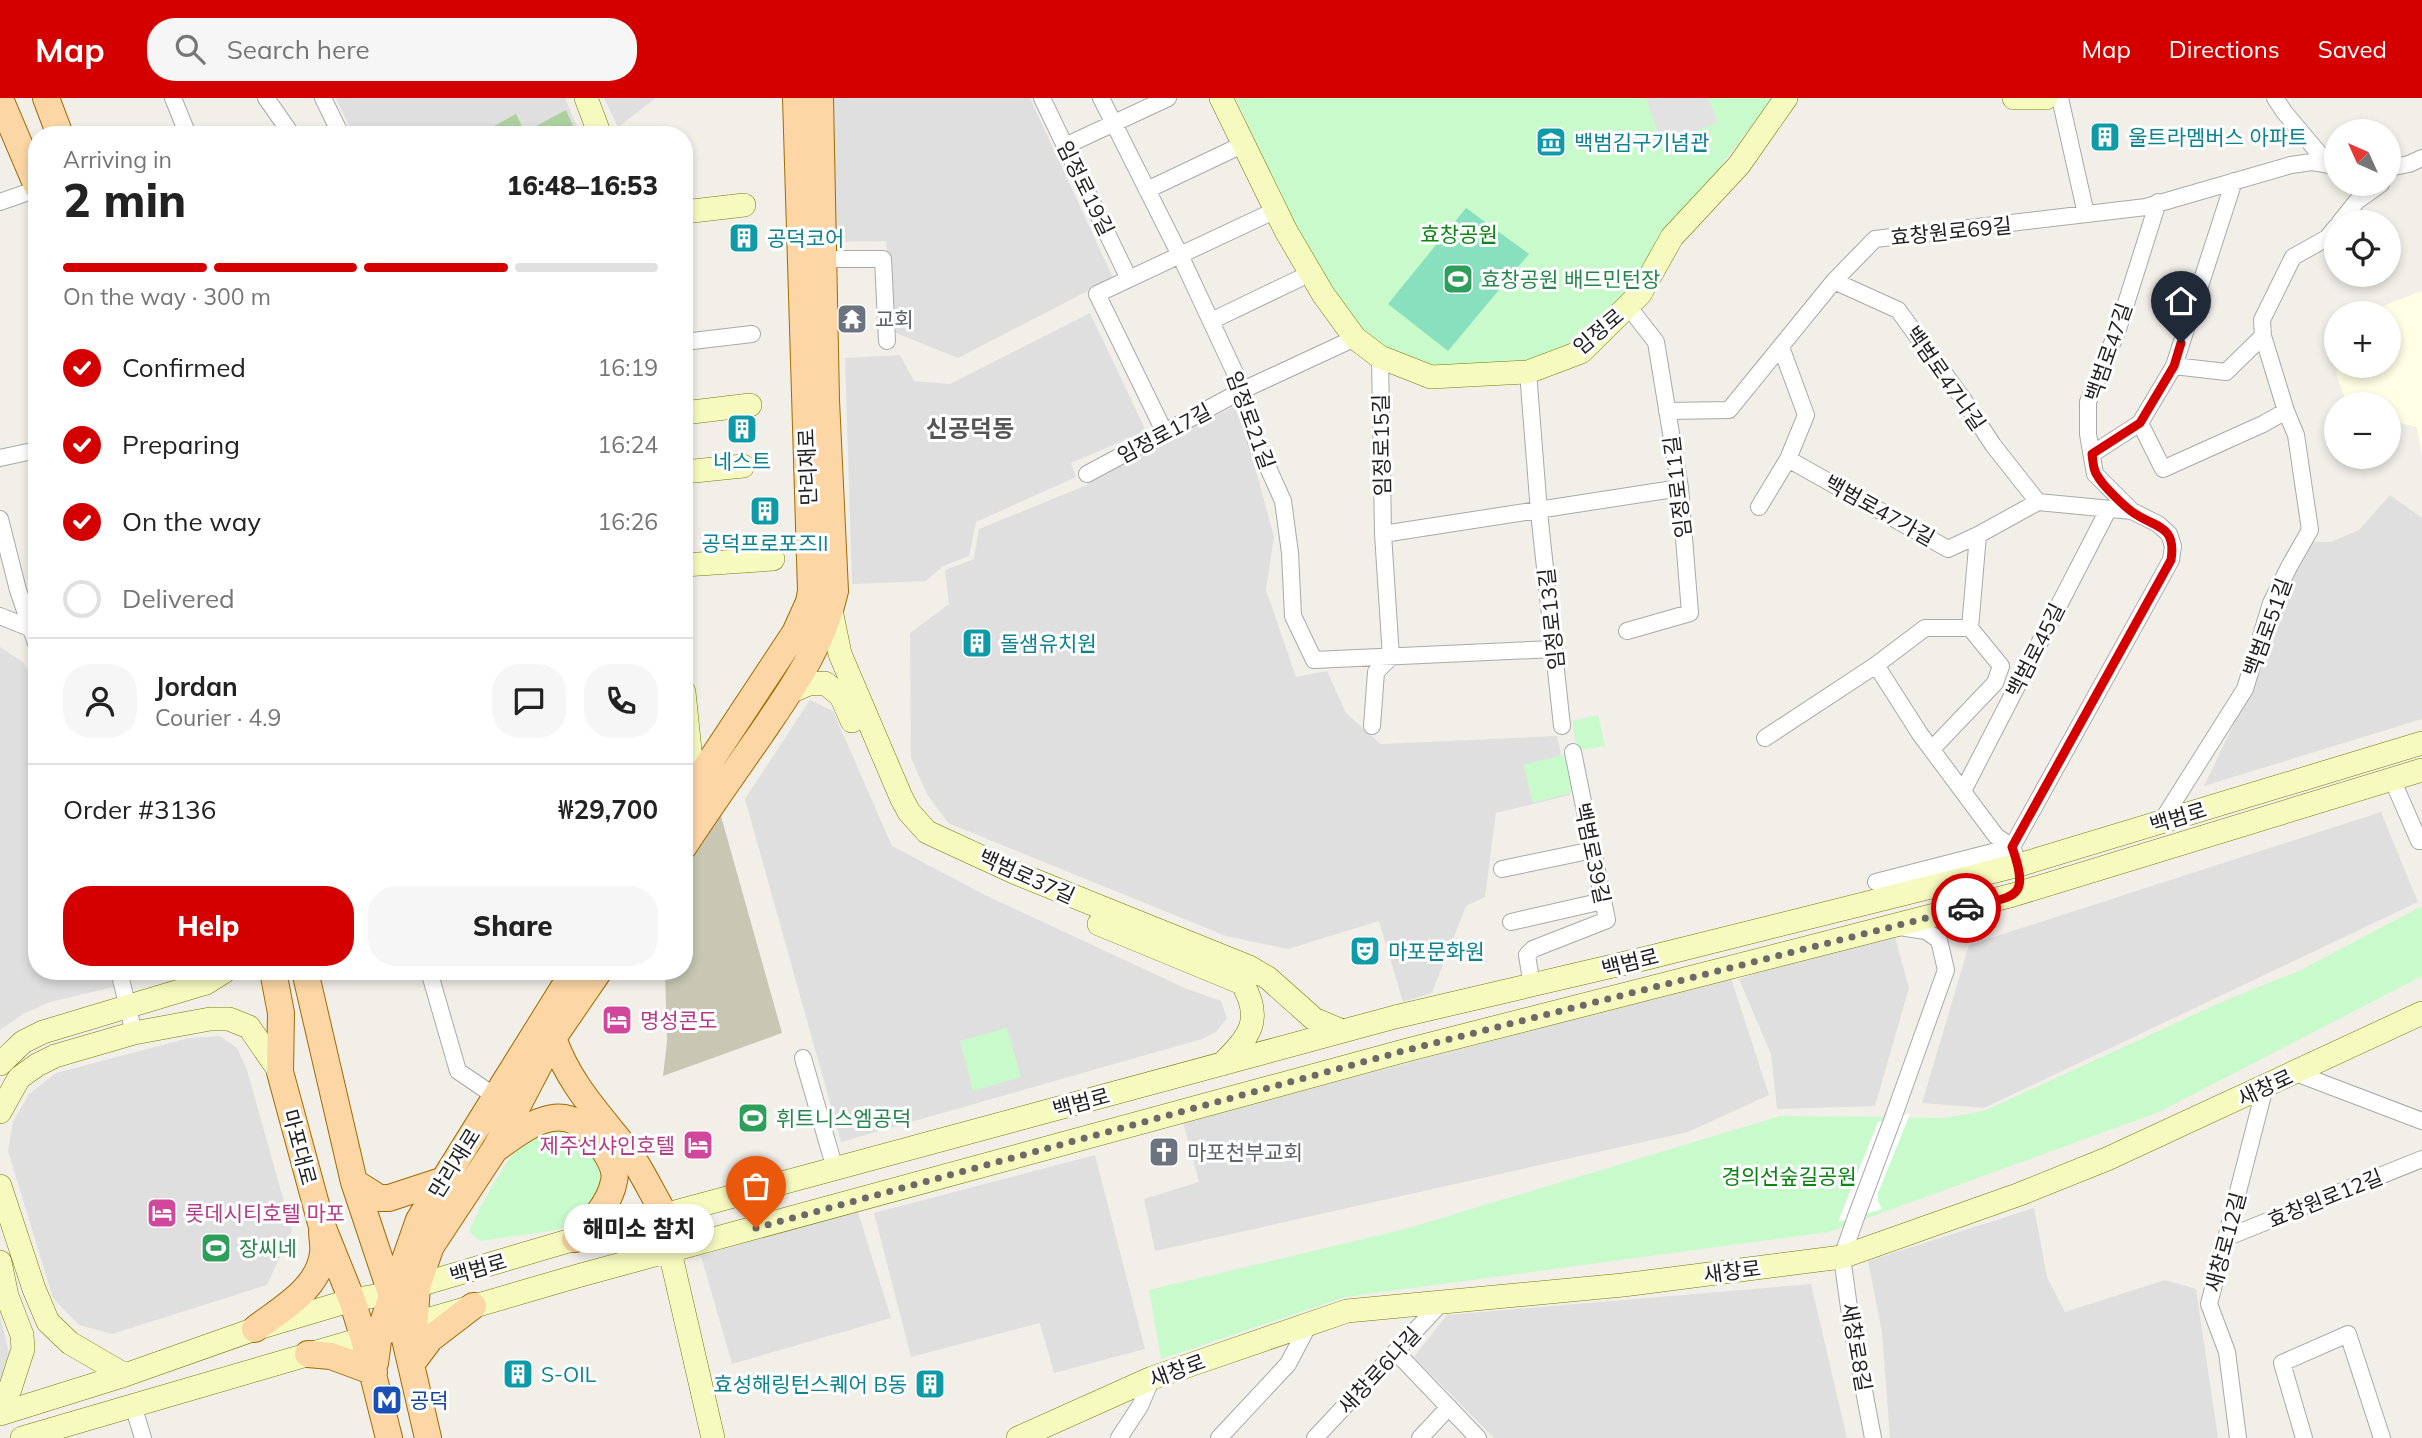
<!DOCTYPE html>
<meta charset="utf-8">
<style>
body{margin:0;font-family:Mulish,"Noto Sans KR",sans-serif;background:#f6f6f6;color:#222;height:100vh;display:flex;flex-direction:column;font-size:26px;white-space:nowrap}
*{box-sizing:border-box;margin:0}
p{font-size:23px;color:#767676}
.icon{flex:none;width:38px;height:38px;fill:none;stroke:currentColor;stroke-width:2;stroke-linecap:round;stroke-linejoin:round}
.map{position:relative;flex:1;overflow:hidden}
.panel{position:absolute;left:28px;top:28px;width:665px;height:854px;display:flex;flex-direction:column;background:#fff;border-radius:28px;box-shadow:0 4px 10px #0003}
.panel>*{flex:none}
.needle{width:46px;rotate:315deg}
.buttons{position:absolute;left:2324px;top:21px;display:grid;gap:14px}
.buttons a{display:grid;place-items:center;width:77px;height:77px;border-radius:50%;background:#fff;box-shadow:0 4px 10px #0003;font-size:35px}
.pin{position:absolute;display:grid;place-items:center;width:60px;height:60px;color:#fff;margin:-72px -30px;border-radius:50% 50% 50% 0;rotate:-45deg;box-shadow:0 0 7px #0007}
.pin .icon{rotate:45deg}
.courier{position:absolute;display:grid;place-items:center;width:70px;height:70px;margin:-35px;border:5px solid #d40000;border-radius:50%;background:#fff;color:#222;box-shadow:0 2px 9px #0007}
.bubble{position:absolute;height:49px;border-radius:24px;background:#fff;box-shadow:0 4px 10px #0003;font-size:23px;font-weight:800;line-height:49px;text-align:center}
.head em{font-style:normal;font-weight:800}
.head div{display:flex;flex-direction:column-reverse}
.head{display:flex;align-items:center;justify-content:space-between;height:119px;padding:0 35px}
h1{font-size:46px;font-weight:800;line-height:52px}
.bar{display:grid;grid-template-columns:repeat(4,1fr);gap:10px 7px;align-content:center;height:84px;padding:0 35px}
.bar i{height:9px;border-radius:5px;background:#e0e0e0}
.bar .current{background:#d40000}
.bar p{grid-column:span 4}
.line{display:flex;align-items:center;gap:18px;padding:0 35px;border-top:2px solid #e0e0e0}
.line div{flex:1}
.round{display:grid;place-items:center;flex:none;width:74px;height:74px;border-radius:28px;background:#f6f6f6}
ol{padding:0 35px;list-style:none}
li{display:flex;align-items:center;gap:21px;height:77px}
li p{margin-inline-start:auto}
li .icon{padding:7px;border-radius:50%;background:#d40000;color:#fff;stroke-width:4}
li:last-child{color:#767676}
li i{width:38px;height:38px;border:4px solid #e0e0e0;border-radius:50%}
.action{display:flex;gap:14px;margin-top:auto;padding:14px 35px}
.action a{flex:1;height:80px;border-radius:28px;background:#d40000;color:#fff;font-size:28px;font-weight:800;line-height:80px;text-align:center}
.action a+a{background:#f6f6f6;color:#222}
header{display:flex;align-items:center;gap:42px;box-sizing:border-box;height:98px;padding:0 35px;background:#d40000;color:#fff}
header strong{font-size:33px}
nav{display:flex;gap:38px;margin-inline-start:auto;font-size:24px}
.search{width:490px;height:63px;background:#f6f6f6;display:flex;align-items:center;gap:18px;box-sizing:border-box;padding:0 24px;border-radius:28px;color:#767676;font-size:26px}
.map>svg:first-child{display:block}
</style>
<header>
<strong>Map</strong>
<div class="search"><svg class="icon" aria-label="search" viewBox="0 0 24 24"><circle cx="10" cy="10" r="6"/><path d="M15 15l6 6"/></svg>Search here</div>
<nav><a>Map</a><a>Directions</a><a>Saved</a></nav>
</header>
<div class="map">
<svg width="2422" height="1340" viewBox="0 0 2422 1340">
<rect width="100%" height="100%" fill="#f2efe9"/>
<path fill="#e0dfdf" d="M336,0H565L579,33L573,37H353Z
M604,0H656L618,29Z
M817,0H1030L1113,180L958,260L896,235L886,143L823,144Z
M1090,215L1146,333L1071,365L1076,379L976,424L969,458L943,468L926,483L852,486L845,260L900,257L914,283L950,286Z
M1238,307L1274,439L1266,492L1296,579L1327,573L1346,615L1381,646L1557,638L1570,697L1496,715L1485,799L1466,808L1432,895L1403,904L1379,823L1288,851L1226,838L948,725L927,696L911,660L910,535L949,506L945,472L974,461L979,431L1087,387L1095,377Z
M2390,397L2422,420V621L2204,688L2267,557L2279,506L2296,469L2311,444H2331L2359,432Z
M0,549L23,564L37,588V873H110L114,889L50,904L23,916L0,932Z
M810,602L833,613L892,748L987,798L1187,891L1221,903L1227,920L1216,934L1202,941L841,1044L745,701Z
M2381,714L2418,804L1984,1010L1922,1005L1969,847Z
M1893,832L1909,890L1875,1008L1777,1011L1771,956L1739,881Z
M1731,880L1769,997L1688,1034L1155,1153L1144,1101L1199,1084L1183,1024Z
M220,938L237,950L247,972L292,1132L267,1187L112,1236L79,1227L53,1200L8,1053L13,1024L29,996L56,975L189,940Z
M1095,1057L1145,1251L1054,1275L1040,1225L911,1259L874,1115Z
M2034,1110L2047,1179L2065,1214L2165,1182L2196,1191L2218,1340H1890L1882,1234L1868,1163Z
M857,1111L891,1220L732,1266L701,1158Z
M1811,1186L1847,1340H1494L1414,1259L1447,1217Z
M0,1218L9,1255L8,1273L0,1282Z"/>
<path fill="#ffffe5" d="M2422,193V357L2417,329L2389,322V306L2347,305L2337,279L2334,241L2336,239V268H2389V215H2365Z"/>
<path fill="#c7c7b4" d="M719,711L782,935L663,978L667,943L665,873H684V763Z"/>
<path fill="#add19e" d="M566,12L575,32L567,37H477L516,16L525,34Z"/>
<path fill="#c8facc" d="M1236,0H1773L1668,136L1636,192L1603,226L1559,256L1486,269L1433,273L1385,254L1349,217L1293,129Z
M1598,617L1605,648L1577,653L1572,623Z
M1569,655L1577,693L1533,705L1523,667Z
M2422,808V878L2159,1014L1829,1134L1345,1199L1161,1261L1149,1192L1405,1131L1780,1018L1944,1020L1984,1013L2226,902L2299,873Z
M1007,930L1021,979L973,993L960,943Z
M552,1024L597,1051L604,1084L580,1120L557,1132L480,1143L469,1134C477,1113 507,1058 524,1044C533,1036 543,1031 552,1024Z"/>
<path fill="#88e0be" d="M1466,110L1529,156L1448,253L1388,206Z"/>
<path fill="#e2e2e2" d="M1646,0H1708L1718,25L1661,44Z"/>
<path fill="#fff" d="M1910,1016L1878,1095V1103L1882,1111L1838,1124L1878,1024Z"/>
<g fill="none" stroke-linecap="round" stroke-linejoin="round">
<g stroke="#a9a9a9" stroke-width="18">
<path id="street" d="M173,0L188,37
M266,0L292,37
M323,0L341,37
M1042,0L1129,181
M1101,0L1180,157L1243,292L1256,343L1283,403L1290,455L1293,518L1314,562L1554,551
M2060,0L2086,116
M2275,0L2285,15L2328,66
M1065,48L1168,0
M2389,70L2409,66L2422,60
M1147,92L1244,46
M0,104L37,91
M2340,124L2357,103L2381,86
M823,161H883L887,243
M1834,183L1898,212L1963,301L1993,347L2038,404
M1211,223L1311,175
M684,244L752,236
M2174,268L2226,274L2263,238
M1528,274L1539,414L1562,628
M1667,313L1729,312L1834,183L1875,141L2146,109L2291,67L2312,64L2336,68
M2140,325L2163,371L2263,326L2286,313
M1165,335L1097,196L1276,112
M2092,356L2140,325L2174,268L2234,83
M0,360L37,352
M1788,361L1948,451L1978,437L2038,404L2132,413
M1087,376L1243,292L1355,240
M1759,409L1788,361L1806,317L1781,249
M0,421L18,492L37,548
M1383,436L1680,390
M0,518L32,531L37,530
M1970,530L1978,437
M1627,533L1690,515L1680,390L1656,244L1628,208
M1876,567L1920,636L1996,738L2012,749L2016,759
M1372,628L1376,574L1391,559L1383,436L1380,259
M1765,640L1876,567L1925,530H1970L2001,568L1995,585L1932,651
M2392,681L2419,743
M1963,693L2108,412
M2161,724L2245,591L2271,505L2290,467L2310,432L2296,337L2286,313L2263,238L2262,222L2293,159L2327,140L2336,129
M2012,749L2171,462L2173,448L2169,436L2158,426L2132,413L2095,376L2088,336V304L2118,231L2158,104
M1502,771L1593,752
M1876,784L2012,749
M1511,824L1603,803
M119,873L134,935
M429,873L458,973L496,999
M1532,888L1527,857L1533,851L1607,822L1573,654
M803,960L835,1071
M2296,975L2422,1023
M1893,1020L1946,872L1939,842L1926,833L1899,829
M1856,1119L1842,1159L1851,1224L1873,1340
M2228,1139L2422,1061
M1396,1254L1478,1340
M133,1307L143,1340
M1119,1340L1140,1308L1152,1280
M1219,1340L1288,1266L1309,1226
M1315,1340L1442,1204
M1420,1340L1449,1309
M2238,1340L2227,1254L2209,1206L2265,989
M2304,1340L2282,1265L2348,1236L2382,1340"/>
</g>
<g stroke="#707d05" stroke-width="24">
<path id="secondary" d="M586,0L600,37
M1221,0L1286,133L1323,196L1355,240L1380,259L1431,279L1528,274L1581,254L1640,196L1672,139L1739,67L1786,0
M2014,0H2046
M684,114L744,107
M684,315L750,307
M684,374L743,368
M684,467L773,461
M831,512L840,556L901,699L909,714L927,734L1016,775L1249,869L1268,880L1314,921L1342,933
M684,594L691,662L704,671
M790,594L809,586L825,585L841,598L852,623
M1099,826L1242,885C1264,922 1249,939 1222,966
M0,966L23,944L43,934L206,885L225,873
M0,1014L19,980L37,967L55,958L134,935L210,921H229L249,929L280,974
M0,1088L34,1191L48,1224L70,1245L125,1277
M670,1154L713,1340
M0,1164L7,1198L22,1237L23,1251L10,1291L0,1310
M0,1316L125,1277L255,1231L352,1202L392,1195L575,1141L1395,919L1647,860L2019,767L2422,645
M22,1340L581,1177L1407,952L2013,797L2422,672
M1018,1340L1152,1280L1347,1213L1623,1187L1842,1159L2020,1096L2107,1061L2422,915"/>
</g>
<g stroke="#a06b00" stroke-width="28">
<path id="primary" d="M46,0L60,37
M0,1L37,88
M684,703L795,535L809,504L811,493L796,0
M684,748C709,710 735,673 761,636C792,590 823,548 835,493L826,302L820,0
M273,873L281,915L280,974L321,1125L352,1202L364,1241L389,1340
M305,873L354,1084L402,1228L428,1340
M553,940C570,988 600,1017 630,1056C643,1075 653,1097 665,1117
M497,1050C535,1022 568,999 602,1049C608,1058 617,1072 614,1083C610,1106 591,1125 575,1141
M354,1084L379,1100H389L444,1082
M255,1231C281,1211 319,1191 323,1155C324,1148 322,1140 322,1133
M413,1246L417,1188L431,1148L495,1051L553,940L599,873
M308,1256L331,1258L374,1274
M375,1265L379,1236L419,1122L574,873
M412,1265L430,1241L473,1208"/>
</g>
<use href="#street" stroke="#fff" stroke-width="16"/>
<use href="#secondary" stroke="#f7fabf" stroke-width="23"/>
<use href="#primary" stroke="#fcd6a4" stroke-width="26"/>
<g stroke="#a9a9a9" stroke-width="18" stroke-linecap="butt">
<path id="street-bridge" d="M1856,1119L1893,1020"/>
</g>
<use href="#street-bridge" stroke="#fff" stroke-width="16"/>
</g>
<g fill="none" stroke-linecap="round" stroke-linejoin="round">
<path stroke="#6b6a68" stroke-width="7" stroke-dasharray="0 12.6" d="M756,1130L1407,952L1966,810"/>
<path stroke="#d40000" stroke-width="9" d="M1966,810C2012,797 2032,805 2012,749L2171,462C2177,425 2153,430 2131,413C2122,406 2102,387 2097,377C2093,372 2093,363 2092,356L2140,325L2174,268L2181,245"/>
</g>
<defs>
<g id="building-square" transform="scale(1.575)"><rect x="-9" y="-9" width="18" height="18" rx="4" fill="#0f9aa8" stroke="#fff"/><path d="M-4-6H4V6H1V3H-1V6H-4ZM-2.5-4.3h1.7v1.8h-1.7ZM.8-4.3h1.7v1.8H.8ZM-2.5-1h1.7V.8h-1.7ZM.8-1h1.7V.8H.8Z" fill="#fff"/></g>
<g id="museum-square" transform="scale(1.575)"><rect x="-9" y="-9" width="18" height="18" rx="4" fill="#0f9aa8" stroke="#fff"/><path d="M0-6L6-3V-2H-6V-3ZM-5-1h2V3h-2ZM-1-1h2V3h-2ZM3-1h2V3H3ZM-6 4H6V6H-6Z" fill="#fff"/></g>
<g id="stadium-square" transform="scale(1.575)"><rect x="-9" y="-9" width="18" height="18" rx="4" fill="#2e9e5b" stroke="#fff"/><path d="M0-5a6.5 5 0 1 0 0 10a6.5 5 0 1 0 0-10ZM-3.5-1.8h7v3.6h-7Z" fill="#fff"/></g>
<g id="temple-square" transform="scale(1.575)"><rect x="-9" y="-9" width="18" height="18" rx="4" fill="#6b7280" stroke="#fff"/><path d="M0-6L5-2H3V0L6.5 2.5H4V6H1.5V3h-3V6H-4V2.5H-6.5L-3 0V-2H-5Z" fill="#fff"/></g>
<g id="theatre-square" transform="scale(1.575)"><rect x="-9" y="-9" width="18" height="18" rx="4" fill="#0f9aa8" stroke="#fff"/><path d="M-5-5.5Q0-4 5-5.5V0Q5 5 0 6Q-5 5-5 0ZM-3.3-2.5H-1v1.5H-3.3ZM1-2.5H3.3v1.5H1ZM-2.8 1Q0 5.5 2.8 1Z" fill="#fff"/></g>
<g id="hotel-square" transform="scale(1.575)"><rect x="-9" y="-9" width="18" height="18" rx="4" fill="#d1479c" stroke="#fff"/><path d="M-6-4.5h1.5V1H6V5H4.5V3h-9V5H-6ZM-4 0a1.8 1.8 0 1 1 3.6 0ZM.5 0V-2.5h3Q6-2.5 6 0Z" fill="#fff"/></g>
<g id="church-square" transform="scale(1.575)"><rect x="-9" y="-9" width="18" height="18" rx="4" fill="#6b7280" stroke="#fff"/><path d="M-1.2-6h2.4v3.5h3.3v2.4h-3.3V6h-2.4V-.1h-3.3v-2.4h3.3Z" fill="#fff"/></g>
<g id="metro-square" transform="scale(1.575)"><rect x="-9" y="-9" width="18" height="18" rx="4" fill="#1a4fb4" stroke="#fff"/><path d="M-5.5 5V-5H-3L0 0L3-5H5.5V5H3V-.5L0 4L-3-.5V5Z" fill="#fff"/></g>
</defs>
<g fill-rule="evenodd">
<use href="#building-square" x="2105" y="39"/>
<use href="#museum-square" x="1551" y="44"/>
<use href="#building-square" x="744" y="140"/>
<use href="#stadium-square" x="1458" y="181"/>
<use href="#temple-square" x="852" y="221"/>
<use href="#building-square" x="742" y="331"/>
<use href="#building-square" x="765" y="413"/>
<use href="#building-square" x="977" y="545"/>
<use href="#theatre-square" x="1365" y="853"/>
<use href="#hotel-square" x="617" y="922"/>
<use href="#stadium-square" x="753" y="1020"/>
<use href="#hotel-square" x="698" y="1047"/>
<use href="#church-square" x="1164" y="1054"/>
<use href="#hotel-square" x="162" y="1115"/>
<use href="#stadium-square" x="216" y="1150"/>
<use href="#building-square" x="518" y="1276"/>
<use href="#building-square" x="930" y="1286"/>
<use href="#metro-square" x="387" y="1302"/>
</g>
<g text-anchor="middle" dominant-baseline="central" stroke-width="6" stroke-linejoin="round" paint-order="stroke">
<g font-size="21" fill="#0d838f" stroke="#fff" text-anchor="start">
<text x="2128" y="39">울트라멤버스 아파트</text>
<text x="1574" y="44">백범김구기념관</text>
<text x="767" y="140">공덕코어</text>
<text x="742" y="363" text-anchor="middle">네스트</text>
<text x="765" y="445" text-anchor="middle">공덕프로포즈II</text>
<text x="1000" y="545">돌샘유치원</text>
<text x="1388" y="853">마포문화원</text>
<text x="541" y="1276">S-OIL</text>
<text x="907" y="1286" text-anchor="end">효성해링턴스퀘어 B동</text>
</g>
<g font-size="21" fill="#222" stroke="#fff">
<text transform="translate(1086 90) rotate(64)">임정로19길</text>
<text transform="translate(1951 133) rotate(-6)">효창원로69길</text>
<text transform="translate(1598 233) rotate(-40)">임정로</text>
<text transform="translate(2108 254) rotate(-71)">백범로47길</text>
<text transform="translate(1946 280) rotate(55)">백범로47나길</text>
<text transform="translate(1251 322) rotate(70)">임정로21길</text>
<text transform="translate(1164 335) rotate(-28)">임정로17길</text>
<text transform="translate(1381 347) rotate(-91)">임정로15길</text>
<text transform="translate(807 369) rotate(-92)">만리재로</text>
<text transform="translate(1677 389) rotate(-97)">임정로11길</text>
<text transform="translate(1880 412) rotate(29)">백범로47가길</text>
<text transform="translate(1551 521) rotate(-96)">임정로13길</text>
<text transform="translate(2267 529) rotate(-70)">백범로51길</text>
<text transform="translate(2035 552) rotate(-63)">백범로45길</text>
<text transform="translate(2178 719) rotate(-17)">백범로</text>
<text transform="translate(1593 755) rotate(78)">백범로39길</text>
<text transform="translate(1027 778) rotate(24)">백범로37길</text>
<text transform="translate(1630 864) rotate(-14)">백범로</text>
<text transform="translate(2265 989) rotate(-25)">새창로</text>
<text transform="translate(1081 1004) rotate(-15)">백범로</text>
<text transform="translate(300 1049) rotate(75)">마포대로</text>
<text transform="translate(454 1065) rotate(-58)">만리재로</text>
<text transform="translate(2325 1100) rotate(-22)">효창원로12길</text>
<text transform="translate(2225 1144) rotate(-75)">새창로12길</text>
<text transform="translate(478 1170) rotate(-16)">백범로</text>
<text transform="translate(1732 1173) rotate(-7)">새창로</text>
<text transform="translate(1857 1249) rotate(80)">새창로8길</text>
<text transform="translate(1177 1272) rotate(-20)">새창로</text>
<text transform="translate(1379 1272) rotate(-47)">새창로6나길</text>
</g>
<g font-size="21" fill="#0c8416" stroke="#fff">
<text x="1459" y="136">효창공원</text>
<text x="1789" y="1078">경의선숲길공원</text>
</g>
<g font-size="21" fill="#27864d" stroke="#fff" text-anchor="start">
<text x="1481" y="181">효창공원 배드민턴장</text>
<text x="776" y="1020">휘트니스엠공덕</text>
<text x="239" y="1150">장씨네</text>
</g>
<g font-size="21" fill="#5b616d" stroke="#fff" text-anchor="start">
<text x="875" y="221">교회</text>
<text x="1187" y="1054">마포천부교회</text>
</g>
<g font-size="21" fill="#b23c85" stroke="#fff" text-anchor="start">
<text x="640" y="922">명성콘도</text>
<text x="675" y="1047" text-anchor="end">제주선샤인호텔</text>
<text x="185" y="1115">롯데시티호텔 마포</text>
</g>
<g font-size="21" fill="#164399" stroke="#fff" text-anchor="start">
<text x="410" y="1302">공덕</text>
</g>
<g font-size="24" font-weight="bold" fill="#555" stroke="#fff">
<text x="970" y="330">신공덕동</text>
</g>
</g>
</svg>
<div class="buttons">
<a><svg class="needle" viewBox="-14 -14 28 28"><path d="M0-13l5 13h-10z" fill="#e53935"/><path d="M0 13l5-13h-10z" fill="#767676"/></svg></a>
<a><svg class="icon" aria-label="locate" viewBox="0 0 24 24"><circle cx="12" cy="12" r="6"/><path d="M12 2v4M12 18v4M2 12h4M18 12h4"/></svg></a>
<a>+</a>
<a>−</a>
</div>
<div class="pin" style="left:756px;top:1130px;background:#ea580c"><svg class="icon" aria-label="bag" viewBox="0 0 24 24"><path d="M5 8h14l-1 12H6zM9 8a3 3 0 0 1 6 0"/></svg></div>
<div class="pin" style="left:2181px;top:245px;background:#1f2937"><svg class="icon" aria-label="home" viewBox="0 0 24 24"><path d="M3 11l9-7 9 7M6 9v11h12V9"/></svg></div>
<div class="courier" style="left:1966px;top:810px"><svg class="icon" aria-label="car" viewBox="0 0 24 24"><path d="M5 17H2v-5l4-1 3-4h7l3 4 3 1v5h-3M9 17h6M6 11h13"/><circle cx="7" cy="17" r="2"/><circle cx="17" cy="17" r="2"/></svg></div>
<div class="bubble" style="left:564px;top:1106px;width:150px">해미소 참치</div>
<section class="panel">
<div class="head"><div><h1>2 min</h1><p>Arriving in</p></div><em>16:48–16:53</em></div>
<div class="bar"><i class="current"></i><i class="current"></i><i class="current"></i><i></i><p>On the way · 300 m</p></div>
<ol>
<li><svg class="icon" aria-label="check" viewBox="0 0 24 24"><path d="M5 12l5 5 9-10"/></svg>Confirmed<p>16:19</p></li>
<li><svg class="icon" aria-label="check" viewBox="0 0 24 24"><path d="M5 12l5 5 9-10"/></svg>Preparing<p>16:24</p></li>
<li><svg class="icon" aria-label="check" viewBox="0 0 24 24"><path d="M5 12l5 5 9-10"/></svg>On the way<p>16:26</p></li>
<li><i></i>Delivered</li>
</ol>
<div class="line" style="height:126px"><a class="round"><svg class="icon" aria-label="person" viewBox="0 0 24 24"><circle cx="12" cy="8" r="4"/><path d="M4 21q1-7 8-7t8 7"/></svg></a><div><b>Jordan</b><p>Courier · 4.9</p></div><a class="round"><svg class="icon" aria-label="chat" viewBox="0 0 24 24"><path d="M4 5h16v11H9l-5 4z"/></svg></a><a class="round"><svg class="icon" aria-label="phone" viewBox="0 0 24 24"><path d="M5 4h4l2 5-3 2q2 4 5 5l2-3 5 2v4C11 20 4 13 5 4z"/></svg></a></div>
<div class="line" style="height:91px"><div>Order #3136</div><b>₩29,700</b></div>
<div class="action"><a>Help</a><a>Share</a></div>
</section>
</div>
